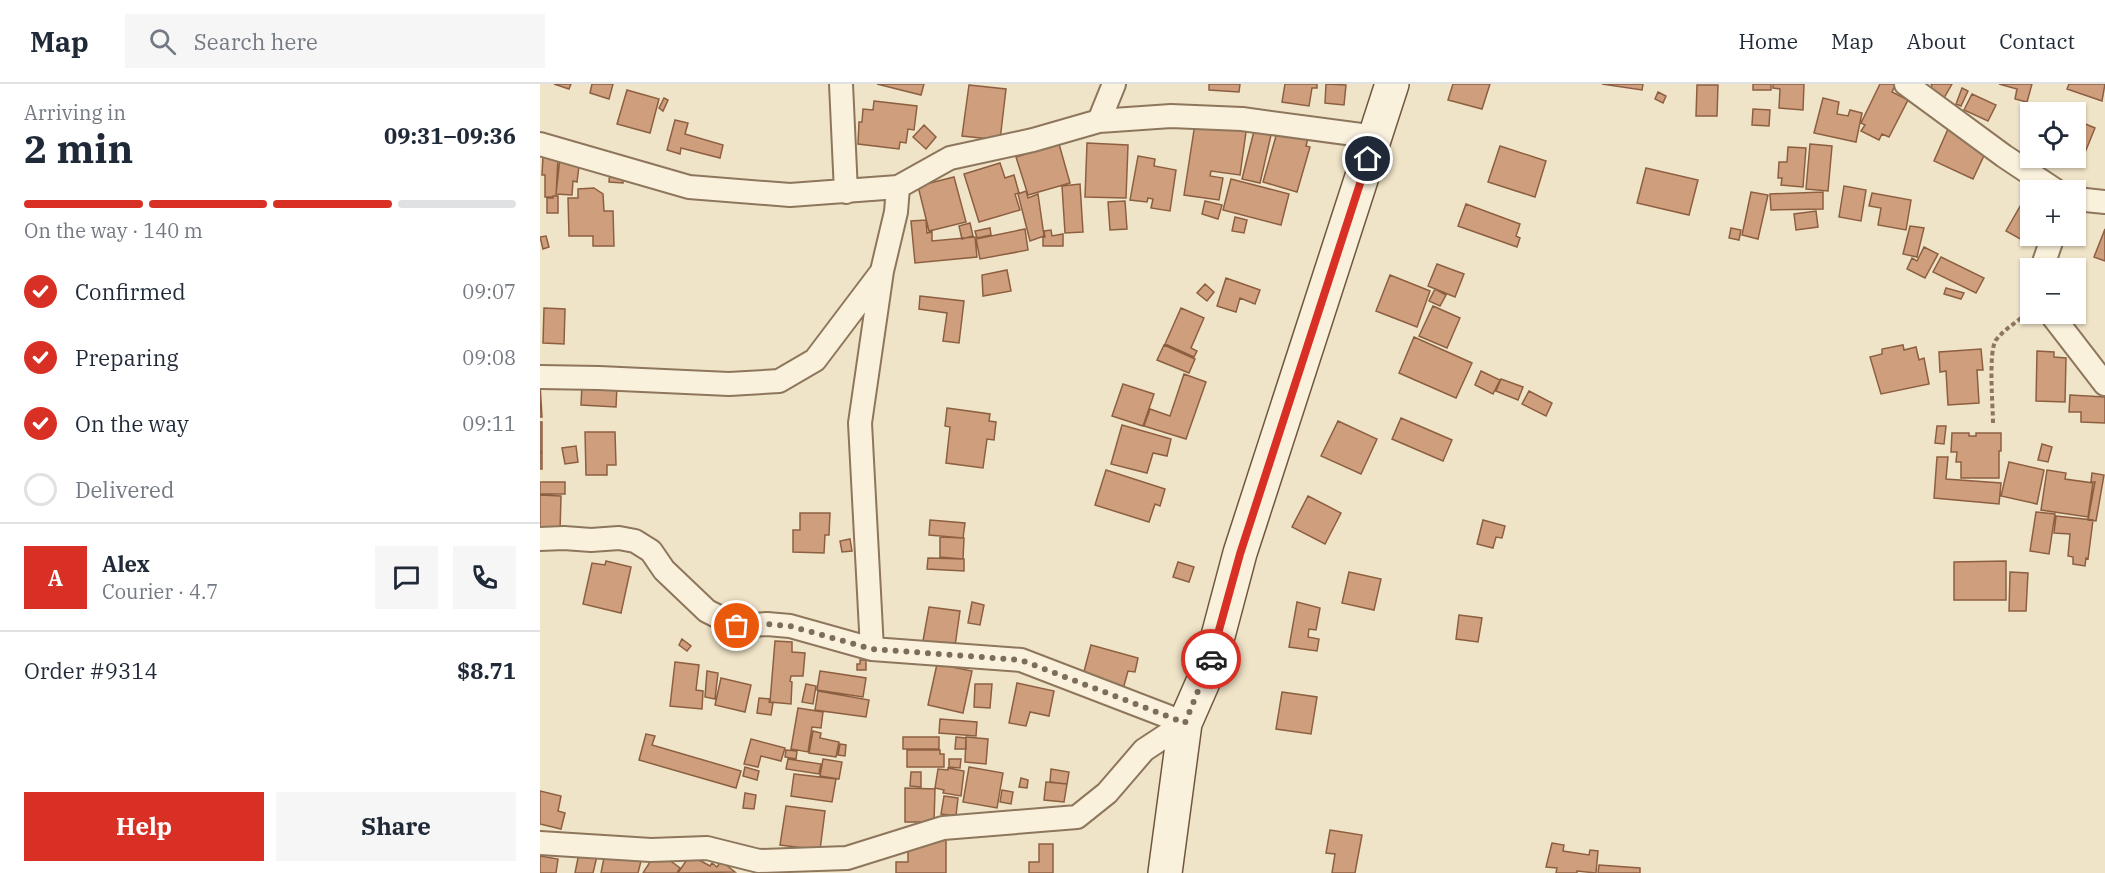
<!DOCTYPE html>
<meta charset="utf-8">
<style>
body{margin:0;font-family:"IBM Plex Serif",serif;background:#f6f6f7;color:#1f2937;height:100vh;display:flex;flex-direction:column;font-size:22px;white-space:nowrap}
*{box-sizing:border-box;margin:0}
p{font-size:20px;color:#747a83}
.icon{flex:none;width:33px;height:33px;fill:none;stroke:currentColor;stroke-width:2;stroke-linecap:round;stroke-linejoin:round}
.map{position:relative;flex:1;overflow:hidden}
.side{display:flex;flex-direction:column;background:#fff;width:540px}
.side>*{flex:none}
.controls{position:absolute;left:1480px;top:18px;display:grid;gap:12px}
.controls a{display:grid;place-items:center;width:66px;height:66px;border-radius:0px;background:#fff;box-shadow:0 2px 4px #0004;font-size:30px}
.pin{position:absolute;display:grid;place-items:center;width:51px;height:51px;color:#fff;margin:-26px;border:3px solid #fff;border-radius:50%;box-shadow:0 2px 6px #0007}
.courier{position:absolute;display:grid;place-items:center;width:60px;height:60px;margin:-30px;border:4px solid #d93025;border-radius:50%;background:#fff;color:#222;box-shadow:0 2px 8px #0007}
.headline em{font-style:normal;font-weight:700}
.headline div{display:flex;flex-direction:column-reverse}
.headline{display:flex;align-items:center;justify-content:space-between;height:102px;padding:0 24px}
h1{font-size:39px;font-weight:700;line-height:45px}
.bar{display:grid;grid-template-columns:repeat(4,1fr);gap:9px 6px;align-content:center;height:72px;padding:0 24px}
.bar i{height:8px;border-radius:4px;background:#e0e1e3}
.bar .current{background:#d93025}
.bar p{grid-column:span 4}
.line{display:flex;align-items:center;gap:15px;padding:0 24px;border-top:2px solid #e0e1e3}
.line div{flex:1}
.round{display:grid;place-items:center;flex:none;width:63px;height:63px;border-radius:0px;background:#f6f6f7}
ol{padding:0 24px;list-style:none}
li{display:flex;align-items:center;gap:18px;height:66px}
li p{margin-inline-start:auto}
li .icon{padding:6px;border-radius:50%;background:#d93025;color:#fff;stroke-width:4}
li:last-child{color:#747a83}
li i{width:33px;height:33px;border:3px solid #e0e1e3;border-radius:50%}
.primary-button{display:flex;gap:12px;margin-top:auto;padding:12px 24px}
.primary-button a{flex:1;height:69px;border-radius:0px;background:#d93025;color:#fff;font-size:24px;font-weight:700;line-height:69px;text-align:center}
.primary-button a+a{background:#f6f6f7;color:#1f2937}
header{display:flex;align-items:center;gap:36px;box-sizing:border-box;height:84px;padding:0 30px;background:#fff;border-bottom:2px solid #e0e1e3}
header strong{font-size:28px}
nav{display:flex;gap:33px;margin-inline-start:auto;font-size:21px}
.search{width:420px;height:54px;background:#f6f6f7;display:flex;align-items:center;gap:15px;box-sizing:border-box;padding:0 21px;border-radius:0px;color:#747a83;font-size:22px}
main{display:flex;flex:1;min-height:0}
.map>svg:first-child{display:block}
</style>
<header>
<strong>Map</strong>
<div class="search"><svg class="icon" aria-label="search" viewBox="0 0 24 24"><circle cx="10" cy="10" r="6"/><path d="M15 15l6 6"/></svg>Search here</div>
<nav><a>Home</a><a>Map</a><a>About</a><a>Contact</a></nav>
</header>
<main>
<section class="side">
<div class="headline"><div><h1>2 min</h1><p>Arriving in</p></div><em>09:31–09:36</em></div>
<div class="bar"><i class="current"></i><i class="current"></i><i class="current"></i><i></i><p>On the way · 140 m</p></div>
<ol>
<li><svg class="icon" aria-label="check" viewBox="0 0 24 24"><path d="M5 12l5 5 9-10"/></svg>Confirmed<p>09:07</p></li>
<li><svg class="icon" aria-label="check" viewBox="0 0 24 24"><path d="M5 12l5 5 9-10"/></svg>Preparing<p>09:08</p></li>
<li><svg class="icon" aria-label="check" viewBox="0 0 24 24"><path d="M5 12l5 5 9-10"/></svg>On the way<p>09:11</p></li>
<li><i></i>Delivered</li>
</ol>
<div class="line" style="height:108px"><b class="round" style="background:#d93025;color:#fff">A</b><div><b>Alex</b><p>Courier · 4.7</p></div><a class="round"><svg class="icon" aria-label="chat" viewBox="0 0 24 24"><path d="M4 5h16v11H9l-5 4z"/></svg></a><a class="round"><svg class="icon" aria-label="phone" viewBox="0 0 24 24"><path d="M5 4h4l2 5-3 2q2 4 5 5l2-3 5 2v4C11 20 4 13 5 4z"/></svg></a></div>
<div class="line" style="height:78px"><div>Order #9314</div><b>$8.71</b></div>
<div class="primary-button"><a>Help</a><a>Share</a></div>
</section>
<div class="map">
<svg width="1565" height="789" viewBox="0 0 1565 789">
<rect width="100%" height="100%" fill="#f0e4c8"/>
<path fill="#cf9f7d" stroke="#8d5f41" stroke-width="1.5" d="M14,0H31L29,5Z
M52,0H73L69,15L50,9Z
M337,0H384L381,11Z
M669,0H700L699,8L669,6Z
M745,0H777V4H772L769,22L742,18Z
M786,0L806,1L804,21L785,19Z
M913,0H950L942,25L908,16Z
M1062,0H1103L1102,6Z
M1213,0H1231V6H1213Z
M1233,0H1264L1263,26L1239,24L1240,5L1233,4Z
M1340,0H1356L1352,8L1368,16L1349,53L1342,50L1339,56L1321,47L1325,41L1321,39Z
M1391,0H1412L1404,14L1390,6L1392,1Z
M1459,0H1492L1487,18L1475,15L1477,5Z
M1529,0H1565L1562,17L1527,5Z
M429,1L466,5L460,56L422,52Z
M1157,1H1178L1177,32H1156Z
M1422,4L1428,7L1421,22L1416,20Z
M87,6L119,15L110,49L77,40Z
M1118,8L1126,12L1123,19L1115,15Z
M1432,10L1456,21L1448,37L1424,26Z
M124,14L128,16L123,27L119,24Z
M1283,14L1299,18L1297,30L1308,32L1310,26L1322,29L1316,58L1274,49Z
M334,17L377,22L374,46L368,45L366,59L360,58L359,65L318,60L319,38H322L323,25L333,26Z
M1213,25L1230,26L1229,42L1212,41Z
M656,33L707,41L700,91L671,87L670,92L683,94L679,116L644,111Z
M135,36L148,39L145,50L183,61L180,74L141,64L140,70L127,66Z
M1536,36L1555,44L1544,71L1536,68Z
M384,41L396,53L386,65L373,53Z
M738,45L768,54L766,62L770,63L757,108L723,98Z
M1408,45L1448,63L1433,95L1394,77Z
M714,47L731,51L720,99L702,95Z
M547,59L588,61L586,114L545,113Z
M519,60L530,99L488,111L476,73Z
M1270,60L1292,62L1288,107L1266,105Z
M960,62L1006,77L995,113L948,98Z
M1248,63L1266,64L1263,103L1241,101L1242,94H1238L1239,78H1247Z
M3,72L18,73L16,112H13V113H5V91H2Z
M598,72L615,75L614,82L636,86L630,127L611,124L613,115L608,114L607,118L590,116Z
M20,74L39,82L37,98L33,97L32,111L16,110Z
M460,79L465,94L474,91L479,109L475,110L480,126L439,138L424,90Z
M1106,84L1158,96L1149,131L1097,119Z
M70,85L84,86L83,99L69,98Z
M414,93L426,138L389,147L378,102Z
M691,95L749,110L741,141L683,126Z
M540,100L543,148L525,149L522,102Z
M1304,102L1326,106L1321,137L1299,133Z
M54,104L63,110L64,127H73L74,162H53V152H29L28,114H38V105Z
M1490,105L1493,106H1491V144L1484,157L1466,147Z
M486,107L488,114L498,110L504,152L490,157L478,110Z
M1211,108L1228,111L1218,155L1202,151Z
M1283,108V125L1231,126L1230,110Z
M1332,109L1371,116L1366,146L1338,141L1341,124L1329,122Z
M13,112H18V129H7V114H13Z
M585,117L587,145L570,146L568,118Z
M665,117L682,121L678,135L662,130Z
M926,120L980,140L976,152L980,154L977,163L918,142Z
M1276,127L1278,143L1256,146L1254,130Z
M695,133L707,136L704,149L692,147Z
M386,136L387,149L392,148V157L435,153L437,173L375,179L371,137Z
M430,139L433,152L422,155L419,142Z
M1370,142L1384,144L1377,173L1363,170Z
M450,144L451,151L437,154L435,147Z
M1191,144L1201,146L1199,156L1189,154Z
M485,145L488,166L440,175L436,155Z
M1565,145V177L1554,173Z
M511,146L512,152L523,150V162H503V153H505L504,147Z
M6,152L9,163L3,165L0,153Z
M1384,163L1398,170L1385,194L1367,185L1372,174L1377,177Z
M1401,173L1444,194L1436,209L1393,188Z
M897,180L924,190L915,213L888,202Z
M467,186L471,207L443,212L442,191Z
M850,191L890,207L877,243L836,227Z
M686,194L720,206L715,220L700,214L696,228L677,222Z
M665,200L674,208L667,217L657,209Z
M1406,204L1424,209L1421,215L1404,210Z
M895,205L906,211L900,222L889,217Z
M380,212L424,217L419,259L403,257L407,229L379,225Z
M893,222L920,234L907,264L879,252Z
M4,224L25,225L24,260L3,259Z
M641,224L664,234L651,264L657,267L654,273L625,260Z
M874,253L932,279L916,314L859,289Z
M624,261L655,275L649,289L617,276Z
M1363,261L1364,266L1376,263L1379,276L1384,274L1389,300L1341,310L1330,273L1342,270V265Z
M1441,265L1443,286H1437L1439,319L1408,321L1406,287L1400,288L1399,268Z
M1497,267L1514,268V273L1526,274L1525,318L1496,317Z
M941,287L960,296L953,310L935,301Z
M644,290L666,298L646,355L604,342L610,325L630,332Z
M961,295L983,303L978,316L956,307Z
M0,300L2,333H0Z
M42,300L77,302L76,323L41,321Z
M583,300L614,310L603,342L572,332Z
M989,307L1012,319L1006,332L982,320Z
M1530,311L1565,313V339L1541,338V328H1529Z
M407,324L450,330L449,337L456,338L454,356L447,355L443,384L406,379L410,343L405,342Z
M861,334L912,356L903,377L852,355Z
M798,337L837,355L821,390L781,372Z
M0,338H2V368H0Z
M582,341L631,355L627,372L613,369L607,389L571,380Z
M1397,342H1406L1404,360L1395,359Z
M45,348H75L76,381H67V391H46Z
M1412,349H1429V352H1436V349H1461V367H1459V394H1421V378H1416L1417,368H1411Z
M1502,360L1512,363L1508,378L1498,376Z
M36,362L38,378L25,380L22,364Z
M0,369H2V385H0Z
M1397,373H1408L1406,395L1461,399L1459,420L1394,414Z
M1469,378L1504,386L1497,420L1461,412Z
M566,386L625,405L620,422L615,420L609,438L555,421Z
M1507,386L1526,389L1525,395L1553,399L1548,433L1501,426Z
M1552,389L1564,391L1556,437L1548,436L1555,398H1551Z
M0,398H25V410H0Z
M0,411L21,412L20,447L0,446Z
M768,412L801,429L785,460L752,443Z
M1496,428L1515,430L1509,470L1490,467Z
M260,429H290L289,451H285L284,469L253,468V446H260Z
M1516,432L1553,436L1548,475L1546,474L1545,482L1533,480V473L1528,472L1530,450L1514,449Z
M390,436L425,439L423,454L389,451Z
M943,436L965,442L962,454L956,453L953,464L937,460Z
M400,453L424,454L423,475L400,473Z
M310,455L312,467L302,468L300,457Z
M388,474L424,475V487L387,485Z
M66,477L91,483L81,529L43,520L52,479L65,481Z
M1466,477V516H1414V478Z
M638,478L654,483L649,498L633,493Z
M809,488L841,495L834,526L802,519Z
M1470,488L1488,489L1486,527H1469Z
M432,518L444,521L440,541L428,539Z
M757,518L780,524L776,546L769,545L768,553L779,555L777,567L749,563Z
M389,523L420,527L415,562L383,557Z
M919,531L942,534L938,558L916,555Z
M142,555L151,562L147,567L139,561Z
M235,557L252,558V568L265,569L263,592H251L250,597L252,598L251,620L230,618Z
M551,561L598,574L595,588L588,587L582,609L541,599Z
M320,576H326V586H317V580H320Z
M135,578L159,581L156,606L163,607L162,625L130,622Z
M397,580L432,587L423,629L388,621Z
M167,587L178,589L175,615L165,613Z
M280,587L326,594L323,613L277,606Z
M181,594L211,601L205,628L175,621Z
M477,599L514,607L509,632L490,628L486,642L469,639Z
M266,600L276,602L273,620L262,618Z
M435,600H452L450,624L434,623Z
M278,607L329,616L326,633L275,626Z
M742,608L777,613L771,650L736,645Z
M219,614L230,615L229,618L233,619L231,631L217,629Z
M258,624L283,628L281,644L272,643L268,668L251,665Z
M400,635L437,638L436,652L399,649Z
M273,647L281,649L280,654L299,658L296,673L269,669Z
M106,650L115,652L112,661L201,687L196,704L99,676Z
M363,653H399V665H363Z
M416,653L426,654V665H415Z
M426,653L448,655L446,680L425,678Z
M211,655L245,664L241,677L221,672L218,683L204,680Z
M300,660L306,661L305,672L298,671Z
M246,666L257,667L256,675L245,673Z
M367,666H400V670H404V683H367Z
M248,675L281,680L279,690L246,685Z
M283,675L302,678L299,695L280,692Z
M409,675H421L420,684L409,683Z
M205,683L219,687L217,696L203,692Z
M429,683L463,689L457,724L423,718Z
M408,684L424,687L421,712L403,709L404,706L395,704L398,685L408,686Z
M511,685L529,688L527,700L510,698Z
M371,688H381V703L370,702Z
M254,690L296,695L292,718L251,712Z
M481,694L488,696L487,704L479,703Z
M506,698L527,700L524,718L504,716Z
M365,704L395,705L394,738H365Z
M462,706L473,708L471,720L460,718Z
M0,707L21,712L18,727L25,729L21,745L0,740Z
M205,709L216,711L214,725L203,724Z
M404,712L418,714L416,732L401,730Z
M246,722L285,727L280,766L240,761Z
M790,746L822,751L815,789H792L795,770L786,769Z
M406,754V789H356V778H368V766H373V755Z
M1012,759L1024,761L1023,767L1049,771L1050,766L1058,767L1056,789L1037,787V789H1016L1017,784L1006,783Z
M499,760H513V789H489V778H499Z
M40,764L58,768L53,789H35Z
M117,767L140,784L137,789H103Z
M65,769L101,777L98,789H61Z
M150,771L170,782L172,779L177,783L181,777L195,788L138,789Z
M0,772L18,775L16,789H0Z
M1059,781L1100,784V789H1058Z"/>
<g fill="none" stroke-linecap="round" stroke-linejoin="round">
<g stroke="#8d765c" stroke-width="26">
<path id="street" d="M301,0L306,108
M1366,0L1464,72L1515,106
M559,37L574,0
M0,60L149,103L250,111L358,103L410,74L493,56L559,37L631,32L702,35L836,53
M1536,115L1565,118
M1502,184L1513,152
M1511,230L1565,300
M0,293L59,294L189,300L239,297L275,276L340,190
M0,455L24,454L51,456L79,454L95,457L111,467L124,486L167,527L197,542L227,540L250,542L332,565L481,576L645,639
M332,565L320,339L342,187L356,128L358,103
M0,759L111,766L167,764L219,777L307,774L403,744L537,733L567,709L604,666L645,639"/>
</g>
<g stroke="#6f573f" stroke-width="36">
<path id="secondary" d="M625,789L645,639L670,582L700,469L852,0"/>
</g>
<path stroke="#8d765c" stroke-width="4" stroke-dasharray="4.5 3" stroke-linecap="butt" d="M1453,339C1453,323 1448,267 1456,256C1466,243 1479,238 1487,228"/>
<use href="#street" stroke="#faf1dc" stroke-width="22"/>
<use href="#secondary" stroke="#faf1dc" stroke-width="33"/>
</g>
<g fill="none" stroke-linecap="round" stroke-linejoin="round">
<path stroke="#7c6e5b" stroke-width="6" stroke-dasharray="0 10.8" d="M197,542L227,540L250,542L332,565L481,576L645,639L671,575"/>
<path stroke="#d93025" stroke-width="8" d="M671,575L700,470L828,75"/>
</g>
</svg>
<div class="controls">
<a><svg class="icon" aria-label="locate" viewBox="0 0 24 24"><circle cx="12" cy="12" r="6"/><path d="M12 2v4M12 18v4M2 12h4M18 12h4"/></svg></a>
<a>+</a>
<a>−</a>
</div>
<div class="pin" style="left:197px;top:542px;background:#ea580c"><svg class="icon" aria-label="bag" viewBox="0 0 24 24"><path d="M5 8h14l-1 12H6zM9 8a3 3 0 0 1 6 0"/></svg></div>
<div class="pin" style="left:828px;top:75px;background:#1f2937"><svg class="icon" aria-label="home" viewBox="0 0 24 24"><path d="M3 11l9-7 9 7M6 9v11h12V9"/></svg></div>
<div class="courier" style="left:671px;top:575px"><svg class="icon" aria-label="car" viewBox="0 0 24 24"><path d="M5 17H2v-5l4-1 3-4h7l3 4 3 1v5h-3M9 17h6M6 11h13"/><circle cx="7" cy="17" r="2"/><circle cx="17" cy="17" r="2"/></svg></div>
</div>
</main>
